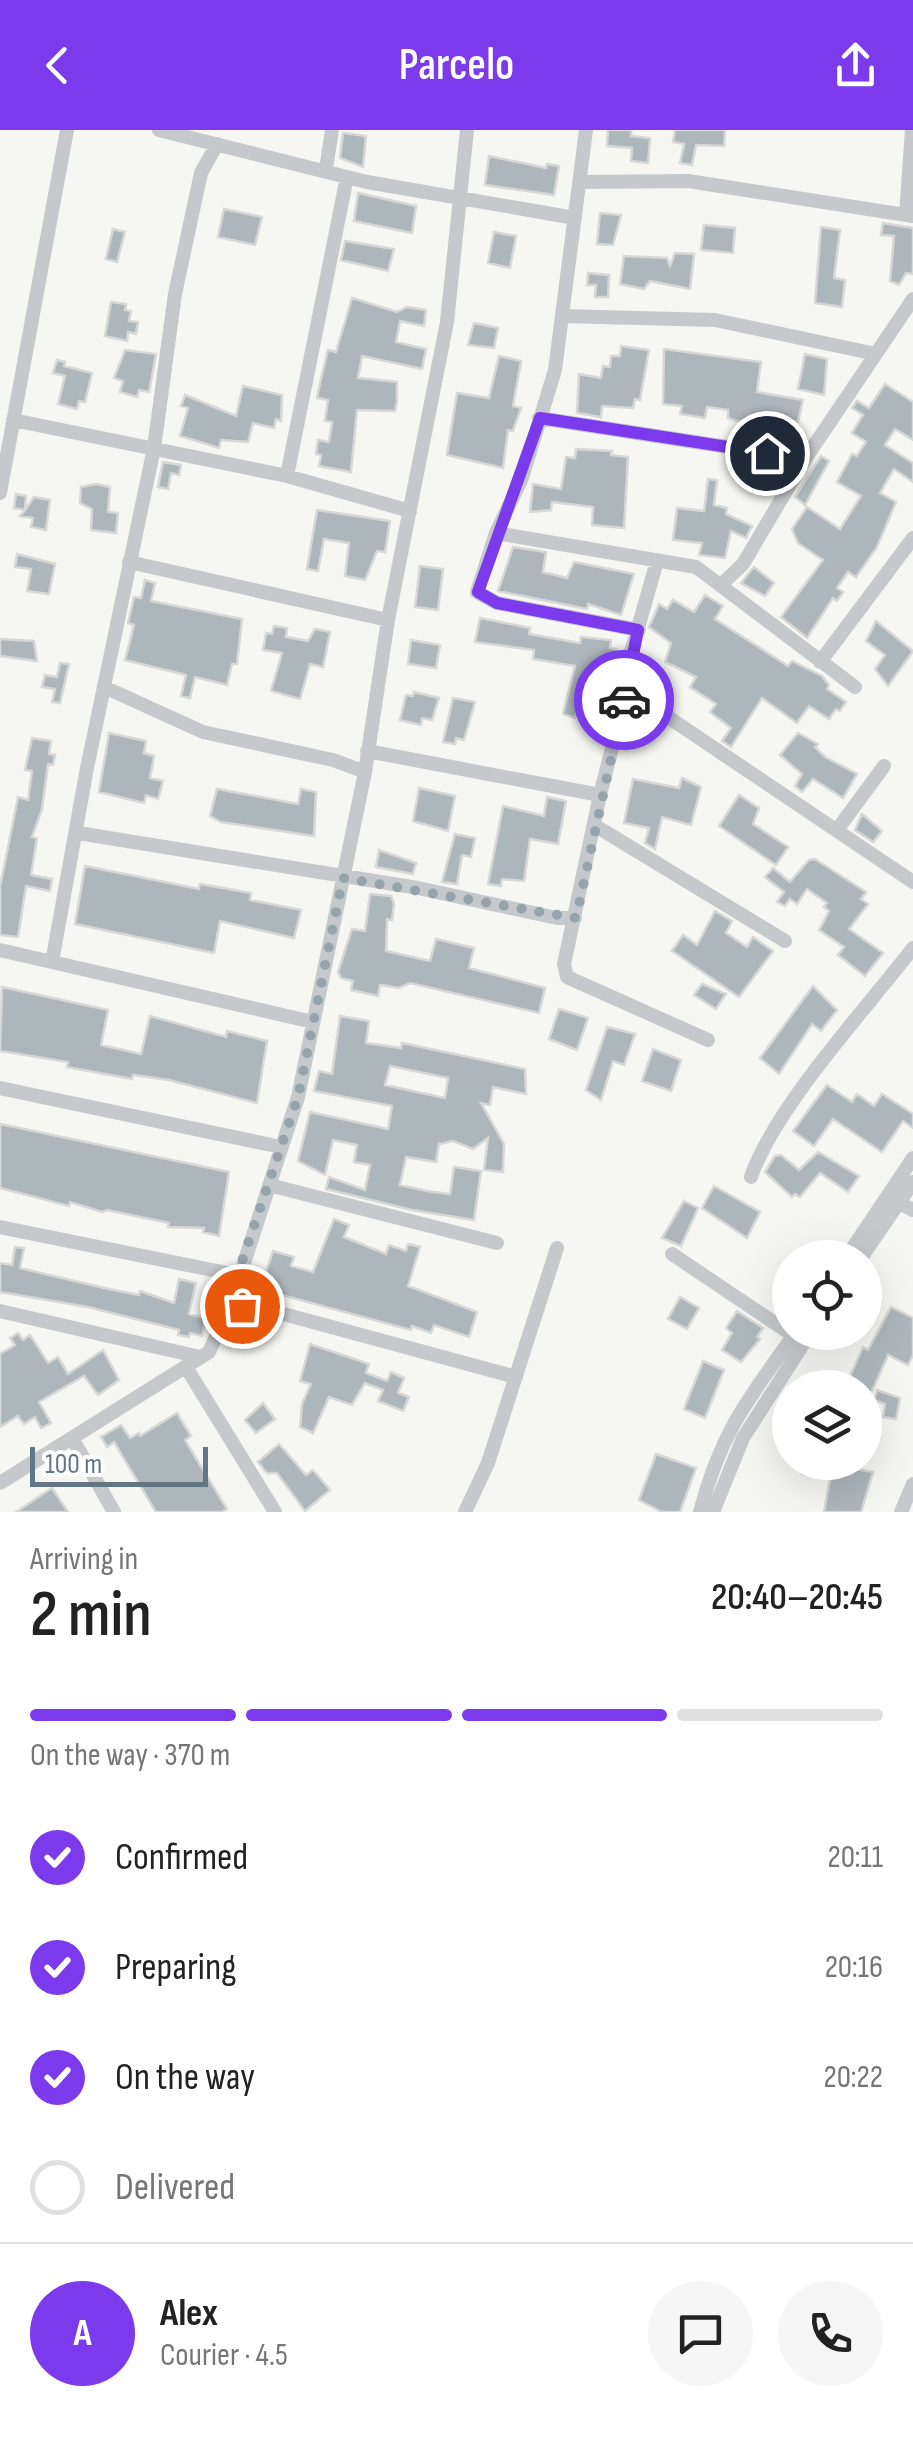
<!DOCTYPE html>
<meta charset="utf-8">
<style>
body{margin:0;font-family:"Sofia Sans Condensed",sans-serif;background:#f6f6f6;color:#222;height:100vh;display:flex;flex-direction:column;font-size:38px;white-space:nowrap}
*{box-sizing:border-box;margin:0}
p{font-size:32px;color:#767676}
.icon{flex:none;width:55px;height:55px;fill:none;stroke:currentColor;stroke-width:2;stroke-linecap:round;stroke-linejoin:round}
.map{position:relative;height:1382px;overflow:hidden}
.sheet{display:flex;flex-direction:column;background:#fff;flex:1}
.sheet>*{flex:none}
.controls{position:absolute;left:772px;top:1110px;display:grid;gap:20px}
.controls a{display:grid;place-items:center;width:110px;height:110px;border-radius:50%;background:#fff;box-shadow:0 10px 40px #0002;font-size:50px}
.scale{position:absolute;left:30px;bottom:25px;width:178px;box-sizing:border-box;padding-left:10px;border:5px solid #637685;border-top:0;font-size:28px;line-height:35px;white-space:nowrap;color:#637685;-webkit-text-stroke:8px #fff;paint-order:stroke}
.pin{position:absolute;display:grid;place-items:center;width:85px;height:85px;color:#fff;margin:-42px;border:5px solid #fff;border-radius:50%;box-shadow:0 2px 10px #0007}
.courier{position:absolute;display:grid;place-items:center;width:100px;height:100px;margin:-50px;border:8px solid #7c3aed;border-radius:50%;background:#fff;color:#222;box-shadow:0 2px 12px #0007}
.head em{font-style:normal;font-weight:600}
.head div{display:flex;flex-direction:column-reverse}
.head{display:flex;align-items:center;justify-content:space-between;height:170px;padding:0 30px}
h1{font-size:65px;font-weight:600;line-height:75px}
.bar{display:grid;grid-template-columns:repeat(4,1fr);gap:15px 10px;align-content:center;height:120px;padding:0 30px}
.bar i{height:12px;border-radius:8px;background:#e0e0e0}
.bar .selected{background:#7c3aed}
.bar p{grid-column:span 4}
.line{display:flex;align-items:center;gap:25px;padding:0 30px;border-top:2px solid #e0e0e0}
.line div{flex:1}
.round{display:grid;place-items:center;flex:none;width:105px;height:105px;border-radius:52px;background:#f6f6f6}
ol{padding:0 30px;list-style:none}
li{display:flex;align-items:center;gap:30px;height:110px}
li p{margin-inline-start:auto}
li .icon{padding:10px;border-radius:50%;background:#7c3aed;color:#fff;stroke-width:4}
li:last-child{color:#767676}
li i{width:55px;height:55px;border:5px solid #e0e0e0;border-radius:50%}
header{display:flex;justify-content:space-between;align-items:center;height:130px;padding:0 30px;background:#7c3aed;color:#fff;font-size:45px;font-weight:600}
.map>svg:first-child{display:block}
</style>
<header><svg class="icon" aria-label="back" viewBox="0 0 24 24"><path d="M15 5l-7 7 7 7"/></svg>Parcelo<svg class="icon" aria-label="share" viewBox="0 0 24 24"><path d="M12 15V3M7 8l5-5 5 5M5 13v7h14v-7"/></svg></header>
<div class="map">
<svg width="913" height="1382" viewBox="0 0 913 1382">
<rect width="100%" height="100%" fill="#f6f6f2"/>
<path fill="#adb6bb" stroke="#d7d7d5" stroke-width="2.5" fill-rule="evenodd" d="M608,0H631V6L650,8L648,33L631,31L632,18L607,16Z
M675,0H725L724,16L696,15L692,35L680,33L684,14L673,12Z
M343,3L366,6L363,37L340,28Z
M489,26L546,38L547,34L559,36L554,65L485,55Z
M358,63L416,76L412,103L354,91Z
M224,79L262,87L255,115L218,107Z
M600,83L621,85L613,115L597,114Z
M883,93L913,98V144L906,143L899,155L890,151L894,106L881,105Z
M704,95L735,98L733,123L701,120Z
M821,97L840,100L834,148L845,150L842,177L815,173Z
M113,99L125,102L117,132L106,129Z
M494,102L516,106L510,138L488,133Z
M345,111L394,119L388,141L341,130Z
M675,123L694,124L690,159L650,151L644,159L620,154L624,126L667,128L670,136Z
M588,143L609,145L608,167H595L596,155H587Z
M352,168L397,182L407,177L426,180L424,196L400,191L396,212L426,219L422,239L362,226L358,248L397,252V271L395,281L357,280L351,342L319,336L321,325L316,324L318,310L329,312L332,292L325,291L328,270L317,268L320,253L328,220L336,222Z
M111,172L126,174L125,180L131,181L129,191L138,192L136,204L128,202L127,211L105,206Z
M474,193L498,198L494,218L468,215Z
M621,216L649,220L640,270L635,269L633,278L602,276L601,287L577,283L579,244L601,248L603,236L610,237L611,226H620Z
M664,219L761,232L757,262L803,270L798,292L776,287L775,291H736L728,288V280L707,277L705,288L680,284L682,276L663,274Z
M125,220L156,224L149,262L139,260L137,267L120,262L123,251L114,248Z
M805,224L827,229L824,265L798,259Z
M499,226L521,231L513,276L521,278L513,301L508,300L503,338L447,325L457,263L489,268Z
M57,230L65,232L64,236L92,243L85,272L79,271L77,279L58,274L65,246L53,243Z
M885,254L913,272V310L895,299L885,315L913,333V352L894,339L880,363L896,372L877,417L856,447L848,442L837,458L843,462L837,471L833,468L807,508L781,487L823,430L798,413L792,399L807,377L840,399L861,366L837,352L852,324L857,326L866,312L852,303L863,285L852,278L857,271L869,278Z
M243,256L282,265L281,291L276,289L274,298L253,293L248,312L221,310L219,318L180,306L188,278L181,276L185,265L236,286Z
M576,319L612,321L611,325L628,327L624,398L592,395L593,377L552,372L551,380L530,382L533,354L561,359L566,327L575,328Z
M821,326L829,331L805,375L795,367Z
M163,332L181,335L179,345L171,343L168,359L158,357Z
M708,349L717,350L714,375L727,378L726,384L752,396L746,408L731,401L725,428L699,425L702,413L673,410L677,378L704,381Z
M96,354L110,357L108,382L118,383L116,403L91,400L92,379L80,373L81,357Z
M16,364L26,366L25,380L34,367L50,370L46,400L31,397L33,388L20,386L25,380L14,378Z
M317,380L390,391L385,422L377,421L365,450L345,446L349,413L324,409L318,441L307,439Z
M513,417L546,422L543,442L567,448L574,432L634,444L621,485L588,474L587,479L498,461Z
M17,424L55,434L49,464L27,461L31,439L15,437Z
M420,436L443,439L438,480L415,477Z
M754,437L774,453L765,466L741,453Z
M145,450L155,453L151,471L242,489L237,534H232L227,555L195,547L190,568L181,566L186,545L125,530L134,495L128,493L134,467L141,468Z
M705,465L723,476L715,489L788,536L792,531L822,546L829,555L827,559L846,572L840,581L836,579L829,589L809,576L797,593L762,568L731,617L722,611L731,598L710,582L716,574L690,557L696,547L665,532L671,513L649,497L659,474L667,479L673,470L694,482Z
M480,488L530,498L529,504L580,513L581,507L611,510L610,518L616,519L611,542L588,537L575,588L563,584L575,536L533,529L534,520L475,512Z
M876,491L913,521L888,556L875,539L885,525L866,511Z
M274,496L287,498L286,507L308,511L315,499L330,502L323,537L310,534L300,569L271,561L282,523L263,520L266,503L272,504Z
M0,509L34,511L37,531L0,526Z
M411,510L440,515L436,538L408,534Z
M60,533L69,534L60,573L52,572L55,559L42,557L45,545L57,547Z
M414,562L439,568L432,590L422,588L421,595L400,590L406,565L413,566Z
M453,568L475,572L464,610L456,608L455,614L443,612Z
M109,603L146,611L144,623L154,626L150,648L163,651L158,669L146,665L144,673L99,662Z
M798,603L818,614L815,617L825,627L857,644L843,668L813,649L802,662L795,656L802,644L780,625Z
M32,608L51,611L49,624L55,625L53,635L48,634L42,679L32,707L37,708L31,745L52,749L50,761L26,756L18,807L0,805V757L18,667L28,670L32,641L25,640Z
M682,648L701,657L691,695L662,687L655,719L645,713L649,698L624,693L633,649L679,658Z
M419,658L455,666L448,701L413,691Z
M217,659L298,674L301,659L316,662L314,706L221,692L210,686Z
M739,665L759,678L753,694L788,717L776,735L719,696Z
M547,667L566,671L558,714L530,709L524,751L502,749L501,756L488,754L503,676L544,686Z
M862,684L882,701L873,712L855,700Z
M455,704L475,708L471,727L462,725L457,754L442,752Z
M379,720L416,733L413,744L376,737Z
M815,729L866,762L861,769L868,774L849,799L883,823L865,846L838,825L844,817L819,800L829,781L824,777L827,773L807,759L797,774L790,769L785,776L777,772L784,762L765,747L773,738L790,752L809,730Z
M85,736L199,759L200,754L251,763L250,770L301,780L294,808L220,791L214,823L75,794Z
M370,764L391,766L394,774L392,790L387,789L386,821L430,831L436,809L474,818L469,838L545,858L539,883L410,853L399,858L380,855L378,866L351,860L353,851L341,848L338,842L352,799L365,801Z
M715,781L732,791L726,803L747,817L753,807L773,821L739,867L672,821L683,805L697,815Z
M702,854L726,864L716,879L694,865Z
M813,856L837,880L821,901L812,894L779,944L760,928Z
M2,857L108,880L101,915L141,924L150,886L226,907L227,901L267,911L257,973L169,950L133,945L132,949L67,937L68,932L0,921Z
M559,879L588,888L577,920L549,909Z
M340,886L369,891L366,913L401,918L402,913L525,939L526,964L493,957L490,975L481,973L504,1014L503,1042L484,1040L488,1008L473,1019L453,1011L439,1014L436,1032L406,1027L400,1055L427,1061L450,1064L454,1037L481,1041L474,1090L412,1080L326,1059L329,1047L365,1060L370,1035L354,1032L357,1015L333,1010L325,1045L298,1031L310,982L388,999L392,976L314,961L319,941L332,944ZM390,936L448,948L445,968L385,955Z
M607,897L635,904L624,935L613,931L601,970L586,960Z
M653,919L681,930L671,961L642,951Z
M827,955L852,972L857,964L874,976L882,964L913,984V998L903,991L882,1022L833,989L814,1016L793,1001Z
M0,994L229,1042L219,1106L203,1102L204,1098L168,1097L169,1093L107,1080L102,1082L70,1072L69,1076L0,1058Z
M818,1022L859,1046L848,1062L820,1043L800,1067L795,1064L792,1067L765,1042L775,1026L781,1025L799,1040Z
M714,1056L760,1082L747,1108L702,1078Z
M684,1071L698,1078L681,1116L662,1108Z
M334,1089L349,1095L344,1107L386,1124L389,1115L406,1121L408,1114L420,1117L408,1156L477,1182L469,1207L434,1195L431,1203L412,1196L411,1200L282,1165L281,1172L258,1166L273,1121L294,1127L291,1136L313,1142Z
M15,1117L24,1118L20,1138L104,1158L139,1165L140,1161L174,1173L179,1149L196,1153L189,1184L206,1188L202,1206L190,1203L189,1207L178,1205L179,1200L88,1177L0,1162V1133L12,1135Z
M680,1167L699,1178L687,1199L668,1189Z
M891,1177L913,1188V1225L908,1235L888,1225L865,1277V1258H845L863,1217L868,1220Z
M737,1181L763,1198L757,1207L760,1209L741,1232L722,1220L732,1203L726,1198Z
M18,1203L23,1210L30,1205L48,1233L58,1227L68,1244L103,1220L119,1250L98,1265L84,1246L39,1272L51,1293L41,1298L35,1287L24,1294L18,1286L0,1297V1224L15,1215L10,1208Z
M310,1214L369,1234L366,1243L387,1251L391,1242L404,1248L398,1263L409,1267L403,1281L378,1271L383,1260L365,1253L352,1275L329,1267L313,1303L300,1297L302,1274L311,1254L300,1251Z
M703,1231L724,1240L705,1288L684,1279Z
M877,1260L900,1268L896,1289L883,1287L885,1274L874,1270Z
M263,1273L275,1289L256,1303L245,1290Z
M177,1283L191,1306L185,1310L227,1379L221,1382H156L114,1312L107,1317L101,1307L121,1295L130,1308L139,1303L140,1306Z
M279,1314L306,1345L313,1340L330,1360L305,1381L277,1343H267L258,1332Z
M656,1324L696,1338L680,1382H662L639,1370Z
M804,1332H856L855,1339L873,1342L861,1382H824L830,1349L802,1344Z
M52,1358L68,1382H16Z"/>
<g fill="none" stroke-linecap="round" stroke-linejoin="round">
<path stroke="#c5c9cc" stroke-width="14" d="M159,0L367,52L575,88
M586,0L555,240L522,348L496,403L477,462L497,473L639,500
M326,39L332,0
M580,52L688,51L913,86
M906,85L912,0
M562,186L715,190L876,224
M539,288L805,329
M13,290L287,346L410,381
M287,346L347,47
M0,363L67,0
M496,403L696,437L855,557
M129,432L388,490
M722,454L743,434L805,329L913,169
M820,532L913,408
M104,557L203,602L333,630L365,642
M625,567L630,526L657,431
M367,621L600,665L625,567L662,583L913,752
M600,665L564,834L567,847L708,910
M594,695L785,811
M837,700L884,636
M78,703L418,758L557,788H575
M0,820L313,892
M52,832L87,638L154,318L175,164L201,43L217,14
M0,958L281,1017
M751,1047C775,977 866,879 913,818
M269,1055L497,1113
M898,1072L913,1080
M0,1097L237,1145
M672,1124L794,1206
M846,1128L913,1028
M861,1128L913,1052
M232,1170L516,1247
M0,1181L200,1227
M186,1237L275,1382
M72,1308L114,1382
M0,1353L209,1222L232,1170L298,967L365,642L388,490L447,192L467,0
M465,1382L488,1333L557,1118
M700,1382C721,1301 749,1268 796,1202
M713,1382L743,1308L811,1202
M901,1382L913,1354"/>
</g>
<g fill="none" stroke-linecap="round" stroke-linejoin="round">
<path stroke="#96a3ab" stroke-width="10" stroke-dasharray="0 18" d="M242,1176L232,1170L237,1146L298,967L343,748L576,788L624,570"/>
<path stroke="#7c3aed" stroke-width="12" d="M624,570L638,500L497,473L478,462L540,288L767,323"/>
</g>
</svg>
<div class="controls">
<a><svg class="icon" aria-label="locate" viewBox="0 0 24 24"><circle cx="12" cy="12" r="6"/><path d="M12 2v4M12 18v4M2 12h4M18 12h4"/></svg></a>
<a><svg class="icon" aria-label="layers" viewBox="0 0 24 24"><path d="M12 4l9 5-9 5-9-5zM3 14l9 5 9-5"/></svg></a>
</div>
<div class="scale">100 m</div>
<div class="pin" style="left:242px;top:1176px;background:#ea580c"><svg class="icon" aria-label="bag" viewBox="0 0 24 24"><path d="M5 8h14l-1 12H6zM9 8a3 3 0 0 1 6 0"/></svg></div>
<div class="pin" style="left:767px;top:323px;background:#1f2937"><svg class="icon" aria-label="home" viewBox="0 0 24 24"><path d="M3 11l9-7 9 7M6 9v11h12V9"/></svg></div>
<div class="courier" style="left:624px;top:570px"><svg class="icon" aria-label="car" viewBox="0 0 24 24"><path d="M5 17H2v-5l4-1 3-4h7l3 4 3 1v5h-3M9 17h6M6 11h13"/><circle cx="7" cy="17" r="2"/><circle cx="17" cy="17" r="2"/></svg></div>
</div>
<section class="sheet">
<div class="head"><div><h1>2 min</h1><p>Arriving in</p></div><em>20:40–20:45</em></div>
<div class="bar"><i class="selected"></i><i class="selected"></i><i class="selected"></i><i></i><p>On the way · 370 m</p></div>
<ol>
<li><svg class="icon" aria-label="check" viewBox="0 0 24 24"><path d="M5 12l5 5 9-10"/></svg>Confirmed<p>20:11</p></li>
<li><svg class="icon" aria-label="check" viewBox="0 0 24 24"><path d="M5 12l5 5 9-10"/></svg>Preparing<p>20:16</p></li>
<li><svg class="icon" aria-label="check" viewBox="0 0 24 24"><path d="M5 12l5 5 9-10"/></svg>On the way<p>20:22</p></li>
<li><i></i>Delivered</li>
</ol>
<div class="line" style="height:180px"><b class="round" style="background:#7c3aed;color:#fff">A</b><div><b>Alex</b><p>Courier · 4.5</p></div><a class="round"><svg class="icon" aria-label="chat" viewBox="0 0 24 24"><path d="M4 5h16v11H9l-5 4z"/></svg></a><a class="round"><svg class="icon" aria-label="phone" viewBox="0 0 24 24"><path d="M5 4h4l2 5-3 2q2 4 5 5l2-3 5 2v4C11 20 4 13 5 4z"/></svg></a></div>
</section>
